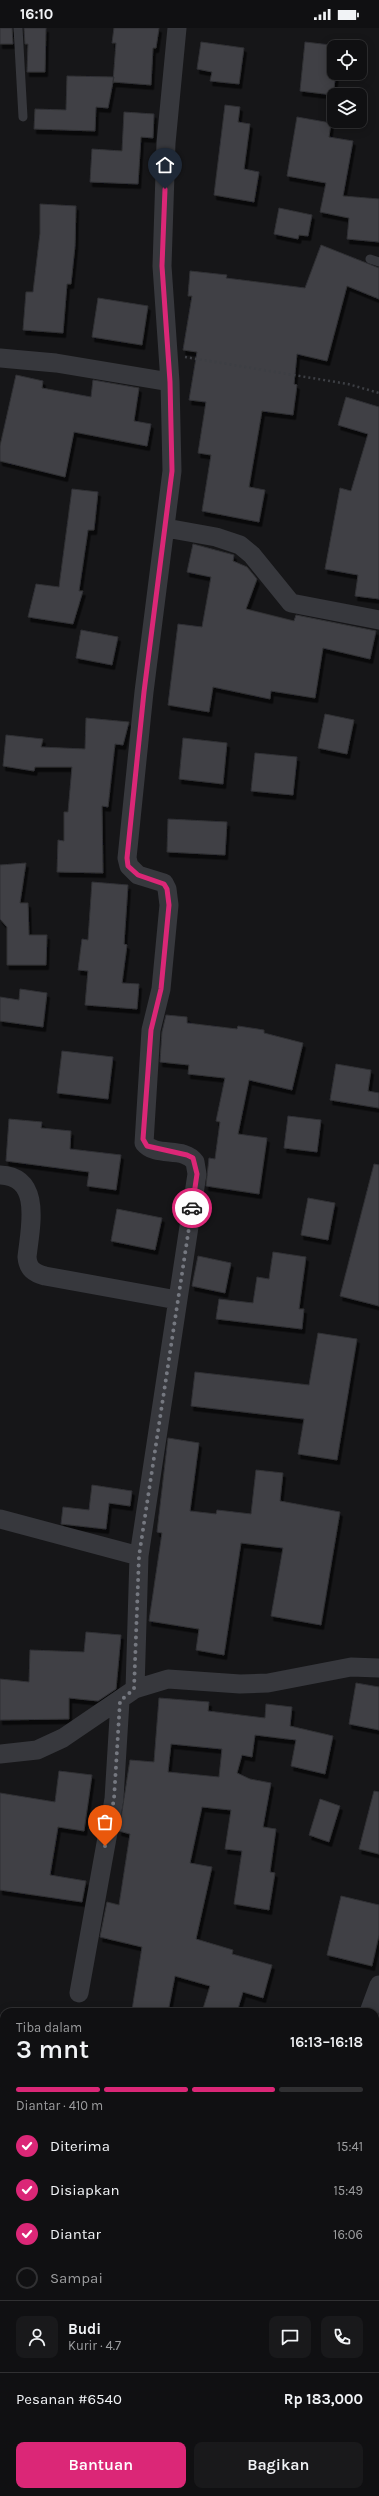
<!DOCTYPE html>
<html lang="id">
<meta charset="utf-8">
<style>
body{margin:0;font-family:Karla,sans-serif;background:#19191b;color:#f1f3f6;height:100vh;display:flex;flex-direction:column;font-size:15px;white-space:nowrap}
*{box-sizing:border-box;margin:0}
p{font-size:13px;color:#9c9d9f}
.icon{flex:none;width:22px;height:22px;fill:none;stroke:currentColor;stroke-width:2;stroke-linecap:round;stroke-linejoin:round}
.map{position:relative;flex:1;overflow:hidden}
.panel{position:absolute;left:0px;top:1980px;width:379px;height:488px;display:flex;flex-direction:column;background:#101012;border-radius:12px 12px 0 0;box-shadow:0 2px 10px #0003,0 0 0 1px #303032}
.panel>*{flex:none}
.controls{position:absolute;left:327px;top:12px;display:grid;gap:8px}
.controls a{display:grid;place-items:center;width:40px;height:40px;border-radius:8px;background:#101012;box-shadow:0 2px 10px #0003,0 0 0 1px #303032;font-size:20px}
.pin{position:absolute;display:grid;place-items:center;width:34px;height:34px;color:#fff;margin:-41px -17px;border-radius:50% 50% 50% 0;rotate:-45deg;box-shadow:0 0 4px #0007}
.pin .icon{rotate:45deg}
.courier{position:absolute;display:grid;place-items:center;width:40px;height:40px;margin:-20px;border:3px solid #db2777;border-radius:50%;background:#fff;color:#222;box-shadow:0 1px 5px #0007}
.headline em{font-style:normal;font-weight:600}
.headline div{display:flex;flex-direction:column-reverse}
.headline{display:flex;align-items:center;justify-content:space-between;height:68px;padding:0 16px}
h1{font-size:26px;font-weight:600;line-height:30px}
.bar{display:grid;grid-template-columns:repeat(4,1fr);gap:6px 4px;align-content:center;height:48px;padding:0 16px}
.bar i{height:5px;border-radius:3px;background:#303032}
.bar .on{background:#db2777}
.bar p{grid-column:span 4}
.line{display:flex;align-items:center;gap:10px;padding:0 16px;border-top:1px solid #303032}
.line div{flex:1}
.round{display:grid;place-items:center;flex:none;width:42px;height:42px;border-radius:8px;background:#19191b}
ol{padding:0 16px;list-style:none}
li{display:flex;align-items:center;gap:12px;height:44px}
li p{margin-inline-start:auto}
li .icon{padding:4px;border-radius:50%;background:#db2777;color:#fff;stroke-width:4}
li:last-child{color:#9c9d9f}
li i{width:22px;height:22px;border:2px solid #303032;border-radius:50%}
.primary-button{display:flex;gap:8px;margin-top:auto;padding:8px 16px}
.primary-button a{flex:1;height:46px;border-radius:8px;background:#db2777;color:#fff;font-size:16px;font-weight:600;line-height:46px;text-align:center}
.primary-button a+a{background:#19191b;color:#f1f3f6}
.status{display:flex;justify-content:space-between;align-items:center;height:28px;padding:0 20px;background:#101012;direction:ltr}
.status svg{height:11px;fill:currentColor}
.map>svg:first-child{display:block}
</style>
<div class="status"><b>16:10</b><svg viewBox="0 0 49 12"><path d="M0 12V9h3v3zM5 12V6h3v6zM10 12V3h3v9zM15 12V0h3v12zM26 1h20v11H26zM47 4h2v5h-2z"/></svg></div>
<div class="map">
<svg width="379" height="2468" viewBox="0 0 379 2468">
<defs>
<filter id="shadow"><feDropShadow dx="2.5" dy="4.5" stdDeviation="0" flood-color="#0009"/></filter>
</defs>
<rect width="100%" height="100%" fill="#161618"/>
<path fill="#404145" stroke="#303034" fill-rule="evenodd" filter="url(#shadow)" d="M0,0H12L13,16H0Z
M24,0H46L45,44H27L28,16H25Z
M114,0H159L156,20H153L151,57L113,54L116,15H112Z
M201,14L244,20L239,56L210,53L212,44L197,41Z
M305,14L339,18L334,19V45H336L333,67L300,63Z
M67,48L114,49L108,80L96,79L95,103L34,101L35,81L66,82Z
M225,77L240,79L238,94L250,96L244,141L259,144L254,174L214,167Z
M124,84L154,86L153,110L141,109L138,156L90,154L92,121L122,123Z
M297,89L331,95L329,109L353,113L343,168L379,171V214L347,211L349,190L320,184L326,155L287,148Z
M40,176L76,178L75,218L71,256H67L63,305L23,302L26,264H33L40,205Z
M279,180L312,187L308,208L299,207L298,211L274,206Z
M321,217L379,240V271L347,258L327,333L297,326L294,356L297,357L293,387L262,383L249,459L265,462L259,494L202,483L211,427L198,425L206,374L189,372L197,324L183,322L192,268H188L190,243L227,247L226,250L305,260Z
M98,270L148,278L142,317L92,309Z
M16,347L43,353L42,360L91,369L93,352L139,360L134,393L151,396L147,418L74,404L65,449L0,433V418Z
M346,369L379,379V571L355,568L358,547L325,541L340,460L351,463L368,406L338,397Z
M72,461L98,464L94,502H88L79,563H83L73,596L28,589L36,556L59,559Z
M193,516L234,527L233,533L247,539L257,551L246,581L294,593L296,587L376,603L370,631L323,620L315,670L271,663L270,671L213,659L209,684L168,677L178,596L202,599L211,549L187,544Z
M81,602L118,609L112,637L76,630Z
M325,686L354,692L347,726L318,720Z
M86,690L129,694L123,717L115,716L108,779L102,778L103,845L57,844L58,812L64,813V784H68L72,739H35L34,743L3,738L6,707L43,711L41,719L85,721Z
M183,710L227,715L223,756L179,751Z
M255,725L297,729L293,767L251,763Z
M168,791L227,794L225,827L167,824Z
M26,835L20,875H28L29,907H47L46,937H7V899L0,891V837Z
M92,854L128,857L124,916L127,917L122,955L139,956L137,981L85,977L88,943L78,942L82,911L88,912Z
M20,961L47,965L43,999L0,993V969L19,972Z
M166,987L187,989V995L237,1001L238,998L264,1002V1005L303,1015L292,1062L249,1052L238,1106L267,1110L259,1166L206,1158L209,1130L215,1131L220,1094L216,1093L225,1050L188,1046L189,1037L160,1034L162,1004Z
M62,1023L113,1029L108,1071L57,1065Z
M336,1036L371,1042L368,1063L379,1065V1080L330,1072Z
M288,1088L321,1092L317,1124L284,1120Z
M9,1091L42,1094L41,1100L71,1103L70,1121L121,1127L116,1162L87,1158L89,1144L6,1133Z
M374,1136L379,1137V1278L340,1268Z
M308,1170L335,1175L328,1212L301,1207Z
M117,1181L162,1190L155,1222L111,1213Z
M273,1224L306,1229L299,1281H304L302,1301L216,1291L219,1271L253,1275L257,1249L269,1251Z
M198,1228L231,1235L225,1265L192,1258Z
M318,1305L357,1311L337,1432L298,1426L304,1391L191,1378L195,1344L309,1357Z
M168,1410L199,1415L190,1483L216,1486L217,1482L251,1486L256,1442L283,1445L280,1473L340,1484L321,1597L271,1588L283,1520L241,1515L224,1627L196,1622L199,1601L149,1593L162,1505L157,1504Z
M92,1457L132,1463L130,1478L109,1475L106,1501L61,1496L63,1479L89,1482Z
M86,1604L121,1607L116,1661L98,1673L69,1670V1691L0,1692V1651L29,1654L30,1622L84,1624Z
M356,1655L379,1659V1702L349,1696Z
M159,1670L209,1674L208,1683L265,1690L266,1676L292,1679L290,1698L333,1708L325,1746L291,1738L296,1712L255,1707L252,1729L242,1727L237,1745L250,1751L271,1755L263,1799L276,1801L270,1844L275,1845L269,1882L234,1876L242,1823L225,1821L231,1782L202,1779L190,1835L212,1839L196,1911L233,1922L232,1926L272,1937L263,1970L243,1964L237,1984H202L210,1958L175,1948L168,1984L132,1982L142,1919L100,1909L107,1874L119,1877L130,1806L119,1803L130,1732L154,1734ZM171,1716L222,1721L219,1749L168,1744Z
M59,1743L92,1747L84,1803L58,1799L50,1847L86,1853L82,1874L0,1862V1765L55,1774Z
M374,1763L379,1764V1826L359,1821Z
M320,1771L340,1778L329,1814L309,1807Z
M341,1868L379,1877V1907L372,1938L327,1927Z"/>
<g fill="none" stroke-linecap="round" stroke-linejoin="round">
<path stroke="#3d3f44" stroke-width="2.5" stroke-dasharray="2 3" stroke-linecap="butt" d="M185,329L348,356L379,365"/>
<path stroke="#37383d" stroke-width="9" d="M18,0L23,89
M370,231L379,234"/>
<path stroke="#37383d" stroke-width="19" d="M0,330L56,335L170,354
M166,500L216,509L240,517L252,527L291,575L379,592
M0,1147C43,1149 30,1200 27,1229C28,1241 34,1245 45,1248L177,1272
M0,1491L139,1528
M135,1661L139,1528L197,1146L195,1134C184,1118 156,1130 144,1115L151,1002L161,961L169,877L167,861L164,855L138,847L129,838L127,830L144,664L172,443L170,354L162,238L166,115L177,0
M0,1726L37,1722L63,1710L135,1661L168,1651L240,1656L268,1655L351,1639L379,1640
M79,1965L114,1771L120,1673
M369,1984L379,1957
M375,2288L379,2289
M0,2310L4,2279
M0,2377L4,2378
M341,2464L357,2468"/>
</g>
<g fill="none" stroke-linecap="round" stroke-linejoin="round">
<path stroke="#757880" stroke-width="4" stroke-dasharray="0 7.2" d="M105,1818L114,1771L120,1673L134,1661L139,1528L192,1180"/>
<path stroke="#db2777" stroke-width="5" d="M165,161L162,238L170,354L172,443L144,664L127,830L128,838L138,847L164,856L167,861L169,877L161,961L151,1002L143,1111L147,1118L187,1127L193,1130L197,1146L192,1180"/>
</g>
</svg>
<div class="controls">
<a><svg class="icon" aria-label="locate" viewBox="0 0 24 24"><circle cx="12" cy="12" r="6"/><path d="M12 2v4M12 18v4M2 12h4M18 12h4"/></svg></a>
<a><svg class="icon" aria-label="layers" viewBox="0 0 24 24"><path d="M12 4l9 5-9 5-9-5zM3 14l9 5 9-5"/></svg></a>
</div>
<div class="pin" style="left:105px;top:1818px;background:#ea580c"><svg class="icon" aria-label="bag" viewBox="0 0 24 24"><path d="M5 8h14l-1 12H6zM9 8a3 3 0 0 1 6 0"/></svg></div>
<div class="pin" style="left:165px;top:161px;background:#1f2937"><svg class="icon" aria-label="home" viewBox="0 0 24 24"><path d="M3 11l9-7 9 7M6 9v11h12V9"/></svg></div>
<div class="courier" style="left:192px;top:1180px"><svg class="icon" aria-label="car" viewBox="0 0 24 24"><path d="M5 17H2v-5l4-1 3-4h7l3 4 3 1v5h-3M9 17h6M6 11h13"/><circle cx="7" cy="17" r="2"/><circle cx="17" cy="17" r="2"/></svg></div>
<section class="panel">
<div class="headline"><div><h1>3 mnt</h1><p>Tiba dalam</p></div><em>16:13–16:18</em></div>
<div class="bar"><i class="on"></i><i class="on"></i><i class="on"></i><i></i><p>Diantar · 410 m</p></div>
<ol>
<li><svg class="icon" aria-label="check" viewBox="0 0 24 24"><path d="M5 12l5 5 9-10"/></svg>Diterima<p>15:41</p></li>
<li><svg class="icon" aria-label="check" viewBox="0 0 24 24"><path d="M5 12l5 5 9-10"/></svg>Disiapkan<p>15:49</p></li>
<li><svg class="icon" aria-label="check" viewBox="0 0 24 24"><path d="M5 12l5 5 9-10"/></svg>Diantar<p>16:06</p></li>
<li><i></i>Sampai</li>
</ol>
<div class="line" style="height:72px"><a class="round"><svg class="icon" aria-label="person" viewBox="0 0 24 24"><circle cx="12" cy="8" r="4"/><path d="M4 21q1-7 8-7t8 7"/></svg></a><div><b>Budi</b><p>Kurir · 4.7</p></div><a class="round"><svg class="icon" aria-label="chat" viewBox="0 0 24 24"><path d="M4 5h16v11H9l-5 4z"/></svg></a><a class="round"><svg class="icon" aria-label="phone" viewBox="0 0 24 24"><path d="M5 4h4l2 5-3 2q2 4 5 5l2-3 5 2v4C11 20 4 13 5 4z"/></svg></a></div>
<div class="line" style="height:52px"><div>Pesanan #6540</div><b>Rp 183,000</b></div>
<div class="primary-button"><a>Bantuan</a><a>Bagikan</a></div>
</section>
</div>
